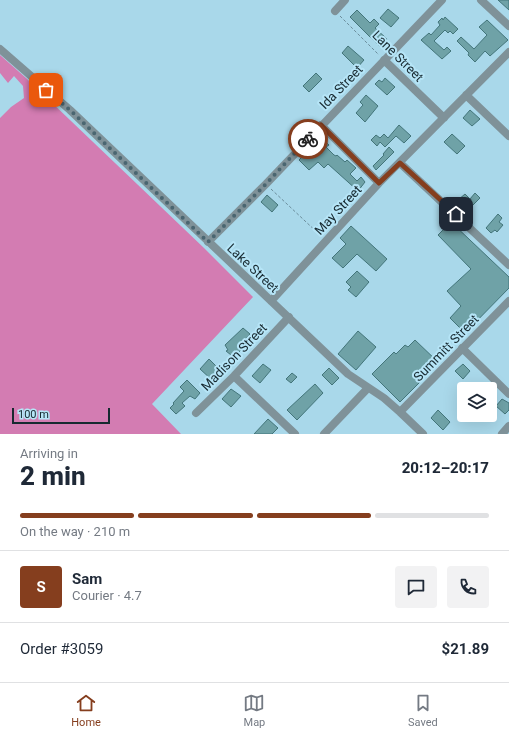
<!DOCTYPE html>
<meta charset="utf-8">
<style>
body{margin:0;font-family:Roboto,sans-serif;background:#f2f2f3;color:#1f2937;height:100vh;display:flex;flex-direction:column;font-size:15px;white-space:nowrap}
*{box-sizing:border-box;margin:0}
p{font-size:13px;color:#747a83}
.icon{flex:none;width:22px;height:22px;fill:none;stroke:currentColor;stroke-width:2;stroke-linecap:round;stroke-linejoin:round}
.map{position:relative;height:434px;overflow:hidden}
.sheet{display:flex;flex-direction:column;background:#fff;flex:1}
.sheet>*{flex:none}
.buttons{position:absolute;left:457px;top:382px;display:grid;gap:8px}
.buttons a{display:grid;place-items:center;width:40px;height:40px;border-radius:4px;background:#fff;box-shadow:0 4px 16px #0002;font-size:20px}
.scale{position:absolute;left:12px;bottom:10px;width:98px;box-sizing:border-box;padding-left:4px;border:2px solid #172930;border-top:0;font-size:11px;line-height:14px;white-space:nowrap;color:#172930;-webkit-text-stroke:3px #b6e5f7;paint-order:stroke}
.pin{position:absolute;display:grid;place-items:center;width:34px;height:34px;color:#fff;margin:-17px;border-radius:8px;box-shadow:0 2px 6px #0006}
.courier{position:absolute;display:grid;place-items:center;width:40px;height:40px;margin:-20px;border:3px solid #853e1e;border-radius:50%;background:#fff;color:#222;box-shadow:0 1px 5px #0007}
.head em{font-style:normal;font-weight:800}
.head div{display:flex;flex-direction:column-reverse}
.head{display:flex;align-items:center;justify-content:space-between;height:68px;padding:0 20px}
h1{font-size:26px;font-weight:800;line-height:30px}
.bar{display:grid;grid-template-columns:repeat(4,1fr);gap:6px 4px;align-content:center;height:48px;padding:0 20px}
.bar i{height:5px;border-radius:3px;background:#e0e1e3}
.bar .current{background:#853e1e}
.bar p{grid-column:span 4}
.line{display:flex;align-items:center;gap:10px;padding:0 20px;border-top:1px solid #e0e1e3}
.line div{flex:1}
.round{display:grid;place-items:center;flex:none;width:42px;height:42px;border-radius:4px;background:#f2f2f3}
.tabs{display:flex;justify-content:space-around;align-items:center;height:56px;border-top:1px solid #e0e1e3;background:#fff;font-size:11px;color:#747a83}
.tabs a{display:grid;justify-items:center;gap:2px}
.tabs .current{color:#853e1e}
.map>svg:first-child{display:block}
</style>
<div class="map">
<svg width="509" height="434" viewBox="0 0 509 434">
<rect width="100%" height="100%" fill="#a9d8ea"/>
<path fill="#d37cb2" d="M0,55L26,78L204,248L253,297L152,404L181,434H0V118L11,107L24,98L23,86L14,76L8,83L0,73Z"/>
<path fill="#6fa2a7" stroke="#43757a" d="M498,0H509V10Z
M388,9L399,18L391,27L380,18Z
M357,10L370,23L374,19L379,24L375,28L387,39L380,47L350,17Z
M445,17L458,29L453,34L450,31L448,33L445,30L434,41L444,50L447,47L451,51L442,59L421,40L429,33L431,35L440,25L438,22L442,18L443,20Z
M487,20L508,40L490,56L485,51L475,62L468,55L469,53L457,41L461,37L474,49L487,35L479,27Z
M348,46L364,60L357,68L342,53Z
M316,73L322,79L309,92L303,86Z
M385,78L395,87L387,95L375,84L379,80L382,82Z
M366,95L378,106L365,122L356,113L363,105L360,102Z
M470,110L480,119L472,126L463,118Z
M399,125L411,136L404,143L396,136L385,147L380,142L377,146L371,140L376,135L380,138L384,134L388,138Z
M452,134L465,146L457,154L444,142Z
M321,138L329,145L326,147L334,155L336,156L337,155L345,162L347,160L356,168L350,174L357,181L361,177L365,182L358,191L328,164L324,168L318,162L309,170L299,160Z
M389,147L394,152L376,170L373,166L384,155L383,154Z
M475,193L480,198L471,207L465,201L462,204L458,200L465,194L470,199Z
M267,195L278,205L272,212L261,202Z
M498,214L502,218L499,222L503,225L497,232L495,230L491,233L486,228Z
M451,222L509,277V288L465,333L450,318L461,306L447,291L471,269L438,235Z
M351,226L387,259L376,271L357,254L343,268L332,258L346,244L340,238Z
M357,271L369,282L356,297L348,290L351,287L346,282Z
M243,328L250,334L239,346L242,349L235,356L232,354L231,355L226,351L228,350L225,345Z
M358,331L376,347L356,370L338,354Z
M415,340L439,363L400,402L372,374L394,352L396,354L405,345L408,347Z
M209,359L220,370L212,380L200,369Z
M263,364L271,370L260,383L252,376Z
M463,364L470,371L463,379L455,371Z
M329,368L339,378L332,385L322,375Z
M292,373L297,377L291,383L286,379Z
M187,380L200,393L195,399L190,396L182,403L185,406L176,414L170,408L174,404L173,403L184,391L180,387Z
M315,384L323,393L297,420L287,410Z
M231,389L241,396L231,407L222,399Z
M502,399L509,403V410L505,414L496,406Z
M438,410L450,422L443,430L431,418Z
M268,419L278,428L272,434H254Z"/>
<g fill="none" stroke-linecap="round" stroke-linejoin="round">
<path stroke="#6b8d9b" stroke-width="1" stroke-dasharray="3 2" stroke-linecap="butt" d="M340,16L379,55
M271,189L321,236"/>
<path stroke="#7f9299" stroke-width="8" d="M481,0L509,26
M335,11L345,0
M0,49L70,110L348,374L384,398L400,412L423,434
M384,60L444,118
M466,95L509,136
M321,125L379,183
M400,163L509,265
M208,242L266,184L442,0
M271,301L379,183L509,52
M462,348L509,394
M234,376L295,434
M400,412L509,301
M196,413L234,376L289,317
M324,434L368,388
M502,434L509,426"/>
</g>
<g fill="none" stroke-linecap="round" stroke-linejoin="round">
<path stroke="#4a6671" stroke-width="4" stroke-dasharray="0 7.2" d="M46,90L70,110L208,242L266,184L308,139"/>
<path stroke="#853e1e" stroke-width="5" d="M308,139L321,125L379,183L400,163L456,214"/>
</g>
<g text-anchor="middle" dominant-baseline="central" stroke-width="4" stroke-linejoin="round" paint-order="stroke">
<g font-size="13" fill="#172930" stroke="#b6e5f7">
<text transform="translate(398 56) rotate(45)">Lane Street</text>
<text transform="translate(341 87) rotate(-46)">Ida Street</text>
<text transform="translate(338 210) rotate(-47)">May Street</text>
<text transform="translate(253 268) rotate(43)">Lake Street</text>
<text transform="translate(446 348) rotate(-46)">Summitt Street</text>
<text transform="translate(234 357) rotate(-46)">Madison Street</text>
</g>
</g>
</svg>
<div class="buttons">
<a><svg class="icon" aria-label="layers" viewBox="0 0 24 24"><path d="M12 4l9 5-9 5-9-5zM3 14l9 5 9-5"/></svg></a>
</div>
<div class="scale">100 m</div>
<div class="pin" style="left:46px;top:90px;background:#ea580c"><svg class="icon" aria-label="bag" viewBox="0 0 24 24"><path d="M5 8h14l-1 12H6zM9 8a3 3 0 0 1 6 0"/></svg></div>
<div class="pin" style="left:456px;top:214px;background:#1f2937"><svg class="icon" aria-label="home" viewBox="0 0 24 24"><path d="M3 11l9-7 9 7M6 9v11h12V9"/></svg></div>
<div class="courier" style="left:308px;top:139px"><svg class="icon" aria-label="bike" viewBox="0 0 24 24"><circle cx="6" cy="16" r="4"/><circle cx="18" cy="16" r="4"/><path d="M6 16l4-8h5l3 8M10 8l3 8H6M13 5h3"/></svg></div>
</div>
<section class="sheet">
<div class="head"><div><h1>2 min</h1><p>Arriving in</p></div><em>20:12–20:17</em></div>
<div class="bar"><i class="current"></i><i class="current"></i><i class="current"></i><i></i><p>On the way · 210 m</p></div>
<div class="line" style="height:72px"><b class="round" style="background:#853e1e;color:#fff">S</b><div><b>Sam</b><p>Courier · 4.7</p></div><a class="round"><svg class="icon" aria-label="chat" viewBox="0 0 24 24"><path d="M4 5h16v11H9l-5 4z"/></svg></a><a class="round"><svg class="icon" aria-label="phone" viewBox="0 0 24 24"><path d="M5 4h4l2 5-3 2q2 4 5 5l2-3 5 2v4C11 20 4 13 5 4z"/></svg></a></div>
<div class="line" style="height:52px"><div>Order #3059</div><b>$21.89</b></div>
</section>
<nav class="tabs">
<a class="current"><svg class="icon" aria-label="home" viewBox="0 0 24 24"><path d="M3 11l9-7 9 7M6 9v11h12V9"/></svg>Home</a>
<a><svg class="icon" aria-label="map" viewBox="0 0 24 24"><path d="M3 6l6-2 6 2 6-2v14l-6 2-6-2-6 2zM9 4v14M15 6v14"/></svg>Map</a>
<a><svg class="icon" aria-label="saved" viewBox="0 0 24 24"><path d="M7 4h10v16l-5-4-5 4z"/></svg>Saved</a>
</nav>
